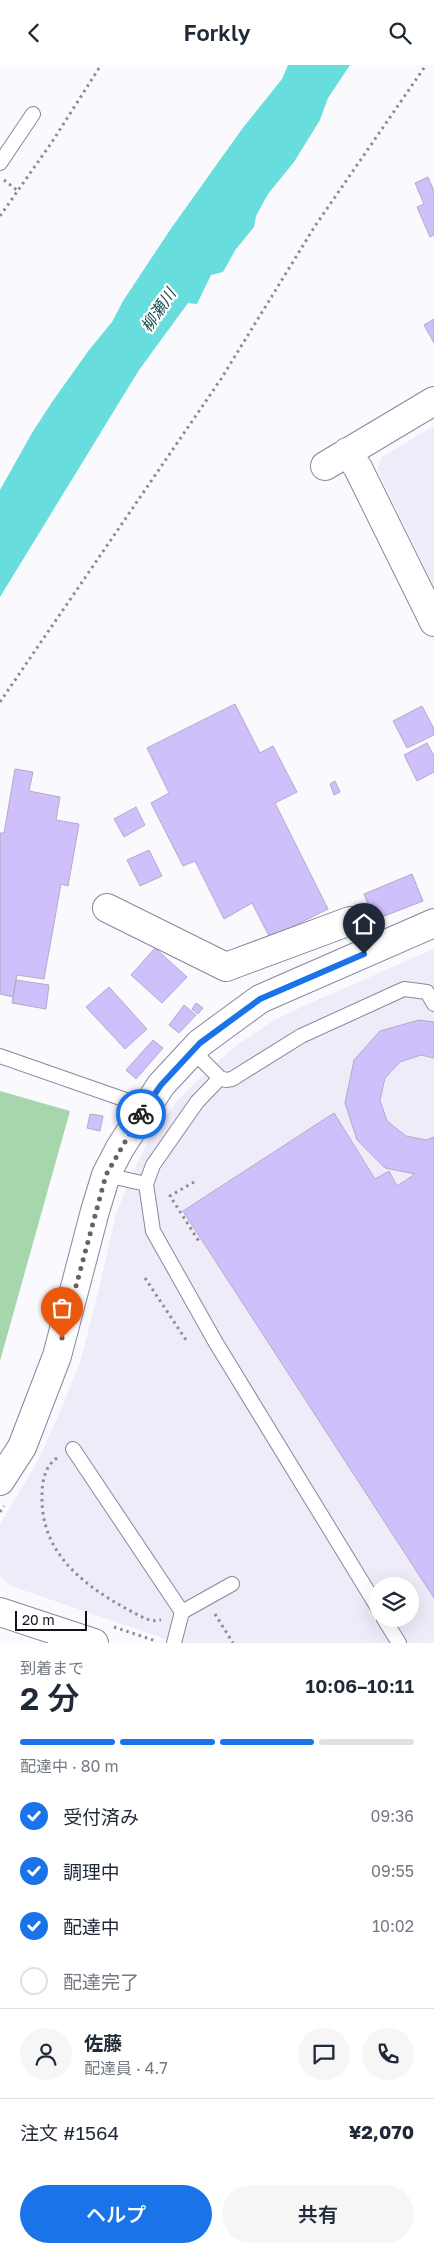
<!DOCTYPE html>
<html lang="ja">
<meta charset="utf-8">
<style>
body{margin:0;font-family:"Golos Text","Noto Sans JP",sans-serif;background:#f6f6f7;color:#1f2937;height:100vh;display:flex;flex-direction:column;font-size:19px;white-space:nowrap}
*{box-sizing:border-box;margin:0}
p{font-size:16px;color:#747a83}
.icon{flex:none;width:28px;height:28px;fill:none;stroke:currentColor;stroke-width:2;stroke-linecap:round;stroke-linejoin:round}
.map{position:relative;height:1578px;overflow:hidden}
.sheet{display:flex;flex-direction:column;background:#fff;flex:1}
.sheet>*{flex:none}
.tools{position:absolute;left:369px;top:1512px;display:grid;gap:10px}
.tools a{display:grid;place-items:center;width:50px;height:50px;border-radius:50%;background:#fff;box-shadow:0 5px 20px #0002;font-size:25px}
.scale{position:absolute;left:15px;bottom:12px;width:72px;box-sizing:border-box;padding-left:5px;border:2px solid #14121b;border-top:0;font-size:14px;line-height:18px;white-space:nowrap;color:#14121b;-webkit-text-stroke:4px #fff;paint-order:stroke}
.pin{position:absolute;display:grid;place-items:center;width:42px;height:42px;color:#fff;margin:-51px -21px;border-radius:50% 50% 50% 0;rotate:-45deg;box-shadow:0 0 5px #0007}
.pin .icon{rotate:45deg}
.courier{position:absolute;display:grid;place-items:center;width:50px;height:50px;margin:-25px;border:4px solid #1a73e8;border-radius:50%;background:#fff;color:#222;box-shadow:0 1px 6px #0007}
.headline em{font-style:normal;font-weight:600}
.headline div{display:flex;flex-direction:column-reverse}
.headline{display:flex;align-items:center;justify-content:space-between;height:85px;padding:0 20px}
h1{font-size:32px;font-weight:600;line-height:38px}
.bar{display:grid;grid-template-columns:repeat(4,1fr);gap:8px 5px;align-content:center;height:60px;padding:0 20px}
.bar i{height:6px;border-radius:4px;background:#e0e1e3}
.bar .active{background:#1a73e8}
.bar p{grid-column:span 4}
.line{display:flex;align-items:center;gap:12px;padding:0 20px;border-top:1px solid #e0e1e3}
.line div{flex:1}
.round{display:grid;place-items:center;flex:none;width:52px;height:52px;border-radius:26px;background:#f6f6f7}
ol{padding:0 20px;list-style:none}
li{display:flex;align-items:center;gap:15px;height:55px}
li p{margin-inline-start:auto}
li .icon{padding:5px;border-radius:50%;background:#1a73e8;color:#fff;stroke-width:4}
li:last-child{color:#747a83}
li i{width:28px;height:28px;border:2px solid #e0e1e3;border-radius:50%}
.primary-button{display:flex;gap:10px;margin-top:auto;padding:10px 20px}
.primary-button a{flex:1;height:58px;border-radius:30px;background:#1a73e8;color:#fff;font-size:20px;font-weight:600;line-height:58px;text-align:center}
.primary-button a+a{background:#f6f6f7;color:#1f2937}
header{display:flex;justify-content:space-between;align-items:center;height:65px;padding:0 20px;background:#fff;font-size:22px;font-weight:600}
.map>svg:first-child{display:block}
</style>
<header><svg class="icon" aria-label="back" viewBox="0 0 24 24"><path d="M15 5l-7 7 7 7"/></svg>Forkly<svg class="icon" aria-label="search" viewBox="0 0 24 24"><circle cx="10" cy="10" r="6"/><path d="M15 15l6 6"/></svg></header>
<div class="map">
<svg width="434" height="1578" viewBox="0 0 434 1578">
<rect width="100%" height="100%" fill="#faf9fe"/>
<path fill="#efecfa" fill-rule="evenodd" d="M434,361V522L377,404L382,392Z
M434,884V1578H177L11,1521L0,1511V1459L36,1399L56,1356L80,1298L99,1224L116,1149L132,1110L150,1072L179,1034L207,1006L238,979L276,954L310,938ZM378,1521H410V1554H378Z"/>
<path fill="#a6d6ab" d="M0,1026L70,1046L0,1296Z"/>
<path fill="#67ddde" d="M288,0H350L328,33L320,55L294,97L268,129L256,151L254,162L236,184L223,207L211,210L197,239L188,238L139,305L0,532V425L32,368L52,337L89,285L112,257L123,236L170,165L242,64L282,14Z"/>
<path fill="#cfbffb" stroke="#b2acc6" d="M428,112L434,126V170L430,172L417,142L424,139L415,118Z
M434,254V278L424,260Z
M235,639L260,688L273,681L297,727L275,738L328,844L270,873L252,838L224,854L195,796L183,801L151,738L169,728L147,683Z
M422,641L434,664V670L407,683L393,656Z
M427,678L434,691V707L417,716L404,690Z
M15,704L33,707L29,726L60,732L56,755L79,759L68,821L61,819L44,914L17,910L13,932L0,929V768H4Z
M335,716L340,727L334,730L330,719Z
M136,742L145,760L124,772L114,754Z
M149,785L162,811L140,821L127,795Z
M412,809L423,836L374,855L364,829Z
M155,883L187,912L162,938L131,910Z
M16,915L49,920L46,944L12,938Z
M109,922L147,964L125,984L86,942Z
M196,938L203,943L198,949L192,944Z
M184,940L196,950L179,968L169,960Z
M419,955L434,957V993L421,990L400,997L385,1013L380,1035L387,1056L406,1071L426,1075L434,1072V1533L183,1146L334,1048L375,1114L389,1106L397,1121L415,1109L385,1103L357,1075L345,1038L354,995L380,966Z
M153,975L163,983L136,1014L126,1005Z
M90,1049L103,1051L100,1066L87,1063Z"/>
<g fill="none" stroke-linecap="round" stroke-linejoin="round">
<g stroke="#8b859e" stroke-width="16">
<path id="service" d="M0,98L33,49
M193,986L220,1013
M0,991L146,1042
M106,1110L146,1119
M73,1384L182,1547L174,1578
M378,1543L216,1278L153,1166L146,1119L153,1100L197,1037L220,1013L226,1015L232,1014L301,971L404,924L427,927L434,939
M182,1547L232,1519
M384,1554L399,1578"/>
</g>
<g stroke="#8b859e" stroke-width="30">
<path id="minor" d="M347,387L358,403L434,557
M325,401L434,336
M107,843L226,902L350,856"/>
</g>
<g stroke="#8b859e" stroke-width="30">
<path id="tertiary" d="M0,1416L22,1382L57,1291L95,1146L106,1110L120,1083L161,1020L200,978L260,934L434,858
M0,1547L94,1578"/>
</g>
<path stroke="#8d8c93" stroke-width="3" stroke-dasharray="2.5 4" stroke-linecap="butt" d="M4,115L18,126
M0,151L52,77L101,0
M0,637L221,314L315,161L426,0
M194,1117L170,1131L200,1178
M145,1213L188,1278
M57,1393C45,1401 42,1416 42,1430C40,1494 93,1527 144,1553L152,1556L161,1555
M0,1447L4,1441
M215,1549L233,1578
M114,1562L156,1576"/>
<use href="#service" stroke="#fff" stroke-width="14"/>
<use href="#minor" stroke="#fff" stroke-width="28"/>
<use href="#tertiary" stroke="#fff" stroke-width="28"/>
</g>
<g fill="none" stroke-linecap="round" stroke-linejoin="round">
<path stroke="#64636a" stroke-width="5" stroke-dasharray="0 9" d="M62,1273L106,1110L141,1049"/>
<path stroke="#1a73e8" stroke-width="6" d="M141,1049L161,1020L200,978L260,934L364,889"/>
</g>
<g text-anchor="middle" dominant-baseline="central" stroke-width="4.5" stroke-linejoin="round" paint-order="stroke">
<g font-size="16" font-style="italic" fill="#134949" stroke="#fff">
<text transform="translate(158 245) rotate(-56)">柳瀬川</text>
</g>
</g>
</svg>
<div class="tools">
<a><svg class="icon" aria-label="layers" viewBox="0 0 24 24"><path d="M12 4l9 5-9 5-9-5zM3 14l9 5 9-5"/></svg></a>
</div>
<div class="scale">20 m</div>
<div class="pin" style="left:62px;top:1273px;background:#ea580c"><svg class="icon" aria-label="bag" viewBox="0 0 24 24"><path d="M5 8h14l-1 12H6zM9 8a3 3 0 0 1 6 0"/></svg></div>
<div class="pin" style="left:364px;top:889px;background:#1f2937"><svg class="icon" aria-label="home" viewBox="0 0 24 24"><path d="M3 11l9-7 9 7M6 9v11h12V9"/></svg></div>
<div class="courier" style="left:141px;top:1049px"><svg class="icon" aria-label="bike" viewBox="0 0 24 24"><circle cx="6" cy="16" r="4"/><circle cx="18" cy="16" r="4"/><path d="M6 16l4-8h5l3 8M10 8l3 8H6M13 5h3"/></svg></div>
</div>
<section class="sheet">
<div class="headline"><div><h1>2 分</h1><p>到着まで</p></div><em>10:06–10:11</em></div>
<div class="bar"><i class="active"></i><i class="active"></i><i class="active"></i><i></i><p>配達中 · 80 m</p></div>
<ol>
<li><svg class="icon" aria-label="check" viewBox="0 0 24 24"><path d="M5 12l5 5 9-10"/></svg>受付済み<p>09:36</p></li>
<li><svg class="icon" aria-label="check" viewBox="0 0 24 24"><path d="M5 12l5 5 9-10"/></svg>調理中<p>09:55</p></li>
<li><svg class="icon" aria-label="check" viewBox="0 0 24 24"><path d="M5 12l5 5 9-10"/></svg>配達中<p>10:02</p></li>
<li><i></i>配達完了</li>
</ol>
<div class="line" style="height:90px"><a class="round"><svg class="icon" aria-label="person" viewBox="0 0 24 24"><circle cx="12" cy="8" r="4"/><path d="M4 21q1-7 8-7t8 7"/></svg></a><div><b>佐藤</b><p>配達員 · 4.7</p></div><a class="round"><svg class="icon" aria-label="chat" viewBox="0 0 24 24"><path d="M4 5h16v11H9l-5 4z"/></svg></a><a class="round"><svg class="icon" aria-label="phone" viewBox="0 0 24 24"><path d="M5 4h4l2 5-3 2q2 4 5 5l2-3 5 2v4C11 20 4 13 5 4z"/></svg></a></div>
<div class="line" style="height:65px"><div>注文 #1564</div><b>¥2,070</b></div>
<div class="primary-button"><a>ヘルプ</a><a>共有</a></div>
</section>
